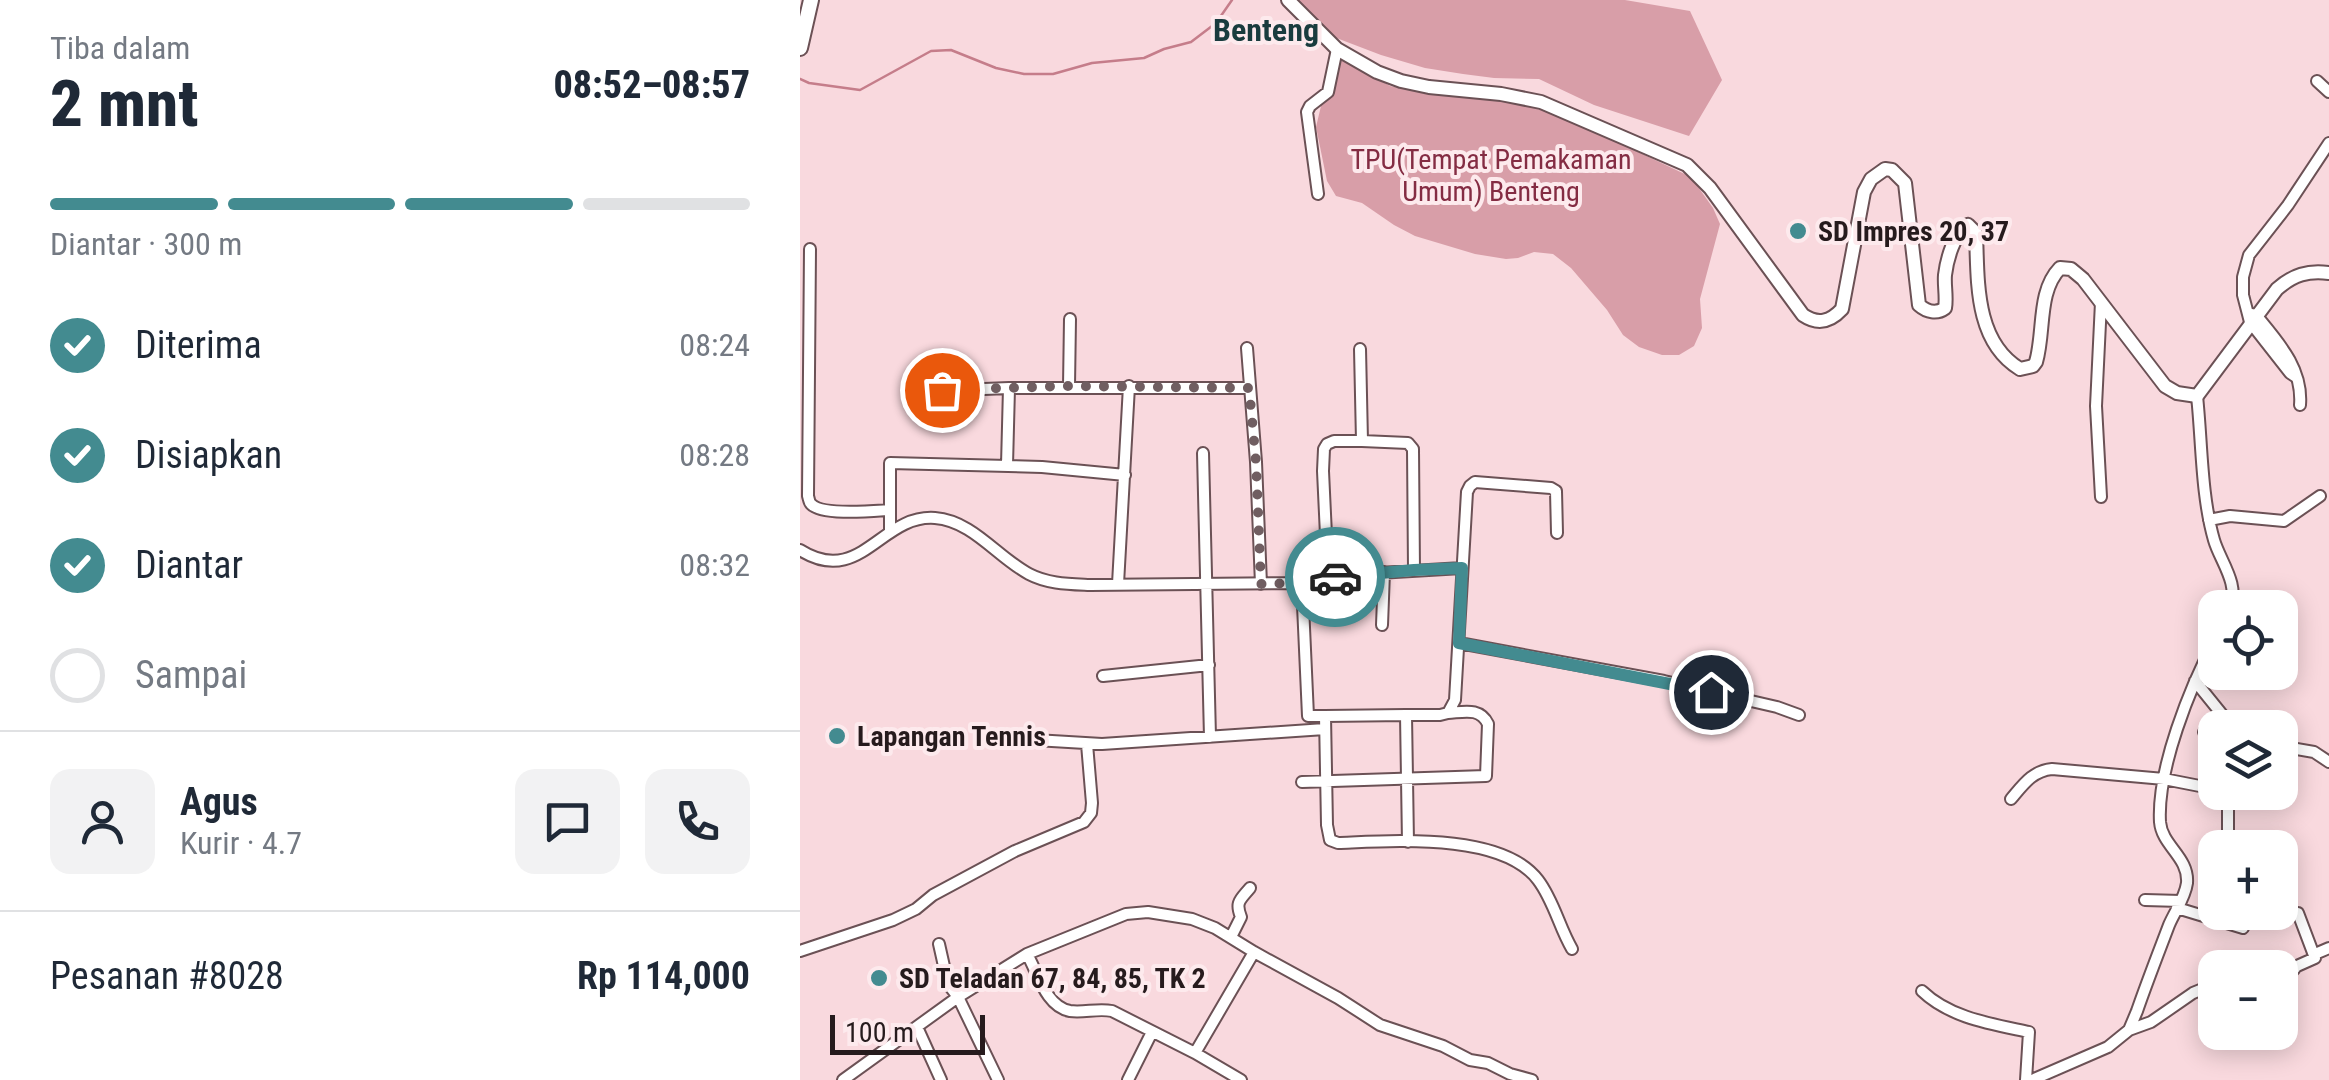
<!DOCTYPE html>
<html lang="id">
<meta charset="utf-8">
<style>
body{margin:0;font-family:"Roboto Condensed",sans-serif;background:#f2f2f3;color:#1f2937;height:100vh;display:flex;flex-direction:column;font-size:38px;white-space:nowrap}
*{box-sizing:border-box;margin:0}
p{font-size:32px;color:#747a83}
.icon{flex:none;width:55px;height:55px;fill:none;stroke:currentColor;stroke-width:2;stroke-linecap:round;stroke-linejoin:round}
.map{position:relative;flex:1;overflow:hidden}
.side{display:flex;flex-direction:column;background:#fff;width:800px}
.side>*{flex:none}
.buttons{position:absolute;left:1398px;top:590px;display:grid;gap:20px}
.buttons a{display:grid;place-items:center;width:100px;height:100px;border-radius:20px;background:#fff;box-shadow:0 5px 25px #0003;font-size:50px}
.scale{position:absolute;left:30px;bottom:25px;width:155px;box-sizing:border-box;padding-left:10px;border:5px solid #261b1d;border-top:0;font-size:28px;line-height:35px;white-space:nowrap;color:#261b1d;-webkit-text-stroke:8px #fdeaed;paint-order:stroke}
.pin{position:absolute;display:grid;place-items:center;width:85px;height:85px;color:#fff;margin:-42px;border:5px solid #fff;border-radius:50%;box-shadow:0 2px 10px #0007}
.courier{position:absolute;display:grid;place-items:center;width:100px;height:100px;margin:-50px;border:8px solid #438b90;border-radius:50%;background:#fff;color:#222;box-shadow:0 2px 12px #0007}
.summary em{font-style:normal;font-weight:800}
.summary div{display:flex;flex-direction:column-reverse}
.summary{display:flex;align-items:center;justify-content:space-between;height:170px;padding:0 50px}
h1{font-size:65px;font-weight:800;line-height:75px}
.bar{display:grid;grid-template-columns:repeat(4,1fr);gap:15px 10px;align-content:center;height:120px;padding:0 50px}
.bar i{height:12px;border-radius:8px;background:#e0e1e3}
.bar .active{background:#438b90}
.bar p{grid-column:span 4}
.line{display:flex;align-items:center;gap:25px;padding:0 50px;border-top:2px solid #e0e1e3}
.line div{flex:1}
.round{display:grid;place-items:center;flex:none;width:105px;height:105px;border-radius:20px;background:#f2f2f3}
ol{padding:0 50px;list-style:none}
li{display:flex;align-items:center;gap:30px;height:110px}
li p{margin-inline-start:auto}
li .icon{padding:10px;border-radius:50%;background:#438b90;color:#fff;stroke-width:4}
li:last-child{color:#747a83}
li i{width:55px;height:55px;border:5px solid #e0e1e3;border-radius:50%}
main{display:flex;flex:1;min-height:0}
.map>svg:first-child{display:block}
</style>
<main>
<section class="side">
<div class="summary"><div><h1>2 mnt</h1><p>Tiba dalam</p></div><em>08:52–08:57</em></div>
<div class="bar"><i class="active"></i><i class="active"></i><i class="active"></i><i></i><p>Diantar · 300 m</p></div>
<ol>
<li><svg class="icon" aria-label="check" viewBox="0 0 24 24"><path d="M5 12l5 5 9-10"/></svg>Diterima<p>08:24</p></li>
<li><svg class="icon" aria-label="check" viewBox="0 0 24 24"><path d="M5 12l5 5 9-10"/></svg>Disiapkan<p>08:28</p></li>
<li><svg class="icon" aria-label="check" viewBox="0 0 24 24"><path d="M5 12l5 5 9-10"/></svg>Diantar<p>08:32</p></li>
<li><i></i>Sampai</li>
</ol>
<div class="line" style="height:180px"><a class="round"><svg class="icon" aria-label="person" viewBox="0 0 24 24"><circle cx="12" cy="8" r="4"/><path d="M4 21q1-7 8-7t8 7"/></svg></a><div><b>Agus</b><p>Kurir · 4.7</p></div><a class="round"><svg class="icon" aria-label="chat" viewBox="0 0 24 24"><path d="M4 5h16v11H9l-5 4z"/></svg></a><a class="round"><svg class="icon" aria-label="phone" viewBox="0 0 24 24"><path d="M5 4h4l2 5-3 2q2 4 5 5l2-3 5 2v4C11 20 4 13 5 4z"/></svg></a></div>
<div class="line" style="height:130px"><div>Pesanan #8028</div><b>Rp 114,000</b></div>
</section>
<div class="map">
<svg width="1529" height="1080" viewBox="0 0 1529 1080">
<rect width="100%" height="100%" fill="#f9d9de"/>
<path fill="#d89ea8" d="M492,0H825L890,11L922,80L889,136L794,105L739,79L694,78L663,74L625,68L581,55L526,34Z
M533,56L554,64L590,86L628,94L696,95L743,107L891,177L913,208L920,224L900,299L902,328L894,346L879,355H862L839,347L823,335L807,310L771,268L753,254L734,252L718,258L706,259L675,254L615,236L594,225L562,203L536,196L527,181L516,127Z"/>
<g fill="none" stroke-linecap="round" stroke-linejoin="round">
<path stroke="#c57d8a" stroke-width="2.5" d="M0,79L9,83L60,90L131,51L151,50L196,68L224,74H253L292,63L344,58L364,49L391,42L416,23L432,0"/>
<g stroke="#6b5155" stroke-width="14">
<path id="minor" d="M1517,81L1529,92
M518,194L507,112L510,106L528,92L537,49
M10,249L8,496C9,499 9,502 11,504C22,516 73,511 89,510
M1451,314L1456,315C1478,342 1503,368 1500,405
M447,348L456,462L461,584
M560,349L562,441L608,443L613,449L614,570
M1496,377L1490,373L1450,322L1443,295V277L1449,255L1488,205L1529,143
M269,386L270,319
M109,392L209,388
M1397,396C1402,442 1401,495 1414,540C1420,561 1440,584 1430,608
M403,453L410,737
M207,465L209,388H449
M1301,497L1296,406L1301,302
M1409,520L1430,516L1484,521L1520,496
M90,532V463L242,467L325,475
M0,550C60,588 81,514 135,518C173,521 197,557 229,574C248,584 269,584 290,585L502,583L545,575L662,568
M528,578L523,471L524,449L527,444L534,441H562
M502,583L508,716H525L527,825L530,840L538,843C592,841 702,832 738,880C754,901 759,927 772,949
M318,584L329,386
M582,625L584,572
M659,643L864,681L977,707L999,715
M303,676L409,665
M1395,681L1433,728
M606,715H640L648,713L655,700L667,492L670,486L675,482L751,488L756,491L757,533
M525,716L606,715L608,842
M1404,732L1419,711
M235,740L302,744L525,729
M1480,746L1514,752L1529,762
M502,782L686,776L688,724C680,707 664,712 648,713
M1428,792V843
M1432,792L1478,801
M1211,799C1223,785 1232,771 1252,769L1364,779L1415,789
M1345,900L1381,901
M1377,908L1443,928
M431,937L441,917C435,902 440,900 450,888
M0,951L93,920L116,909L133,895L215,851L284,822L291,813L292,803L287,744
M227,954C238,973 246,1007 270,1011C284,1013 298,1008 312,1011L395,1053L441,1080
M1515,954L1529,948
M1480,974H1490L1497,966L1515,958L1498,913
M1122,991C1150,1018 1192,1024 1229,1032L1226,1080
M117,1027L141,1080
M1329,1030L1351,1022L1393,993L1415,984
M395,1053L454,952
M43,1080L158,997L148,984L139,944
M198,1080L158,997L227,954L326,914L348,912L392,919L415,928L454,952L538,998L580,1025L643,1046L670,1060L688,1063L710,1074L732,1080
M328,1080L352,1032
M1232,1080L1308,1047L1329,1030L1337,1011C1347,982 1358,954 1369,925C1375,911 1385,898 1387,883C1389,857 1362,846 1360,822C1357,769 1390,687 1415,640"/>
</g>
<g stroke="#6b5155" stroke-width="16">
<path id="tertiary" d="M488,0L537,49L577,72L601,81L629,87L701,94L741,102L887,165L910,188L1003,315C1018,325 1030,322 1042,309L1064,192L1071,179L1085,169L1092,170L1105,183L1119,305C1127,312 1137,314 1145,308C1147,297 1144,286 1145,275C1147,259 1154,233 1168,225L1176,233C1178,280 1174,341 1220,369L1233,366L1236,362C1245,331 1237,292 1260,268L1271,269L1283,279L1365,386L1377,393L1397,396L1477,289C1493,275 1508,270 1529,273"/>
</g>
<g stroke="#6b5155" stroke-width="18">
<path id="secondary" d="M0,48L11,0"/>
</g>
<use href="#minor" stroke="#fff" stroke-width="10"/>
<use href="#tertiary" stroke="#fff" stroke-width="12"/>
<use href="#secondary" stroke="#fff" stroke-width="14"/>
</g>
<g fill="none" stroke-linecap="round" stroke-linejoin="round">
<path stroke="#705e61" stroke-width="10" stroke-dasharray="0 18" d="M142,390L268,386L449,388L456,462L461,584L502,583L535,577"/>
<path stroke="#438b90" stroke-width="12" d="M535,577L614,570L662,568L659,643L911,692"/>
</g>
<g fill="#438b90" stroke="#fdeaed" stroke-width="4">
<circle cx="998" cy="231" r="10"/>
<circle cx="37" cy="736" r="10"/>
<circle cx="79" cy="978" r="10"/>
</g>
<g text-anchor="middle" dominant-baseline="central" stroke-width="8" stroke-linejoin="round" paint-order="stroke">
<g font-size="28" fill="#842c43" stroke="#fdeaed">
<text x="691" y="159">TPU(Tempat Pemakaman<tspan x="691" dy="32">Umum) Benteng</tspan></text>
</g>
<g font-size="28" font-weight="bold" fill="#261b1d" stroke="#fdeaed" text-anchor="start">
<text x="1018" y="231">SD Impres 20, 37</text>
<text x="57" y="736">Lapangan Tennis</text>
<text x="99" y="978">SD Teladan 67, 84, 85, TK 2</text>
</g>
<g font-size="32" font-weight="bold" fill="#193c3e" stroke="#fdeaed">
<text x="466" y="30">Benteng</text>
</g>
</g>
</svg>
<div class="buttons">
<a><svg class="icon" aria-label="locate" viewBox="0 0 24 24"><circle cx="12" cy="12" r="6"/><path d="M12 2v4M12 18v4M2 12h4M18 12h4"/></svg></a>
<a><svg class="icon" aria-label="layers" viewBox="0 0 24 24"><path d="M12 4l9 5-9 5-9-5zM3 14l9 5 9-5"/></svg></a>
<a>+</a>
<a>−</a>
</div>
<div class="scale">100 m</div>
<div class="pin" style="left:142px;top:390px;background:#ea580c"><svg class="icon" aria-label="bag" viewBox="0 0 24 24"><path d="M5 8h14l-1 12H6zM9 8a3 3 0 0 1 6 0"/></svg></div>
<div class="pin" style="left:911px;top:692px;background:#1f2937"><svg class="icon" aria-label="home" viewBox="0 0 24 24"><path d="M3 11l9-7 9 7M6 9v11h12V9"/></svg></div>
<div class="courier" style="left:535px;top:577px"><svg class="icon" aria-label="car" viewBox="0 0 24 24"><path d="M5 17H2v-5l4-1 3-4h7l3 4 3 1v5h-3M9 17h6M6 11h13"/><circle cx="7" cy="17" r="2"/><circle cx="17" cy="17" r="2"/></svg></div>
</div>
</main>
